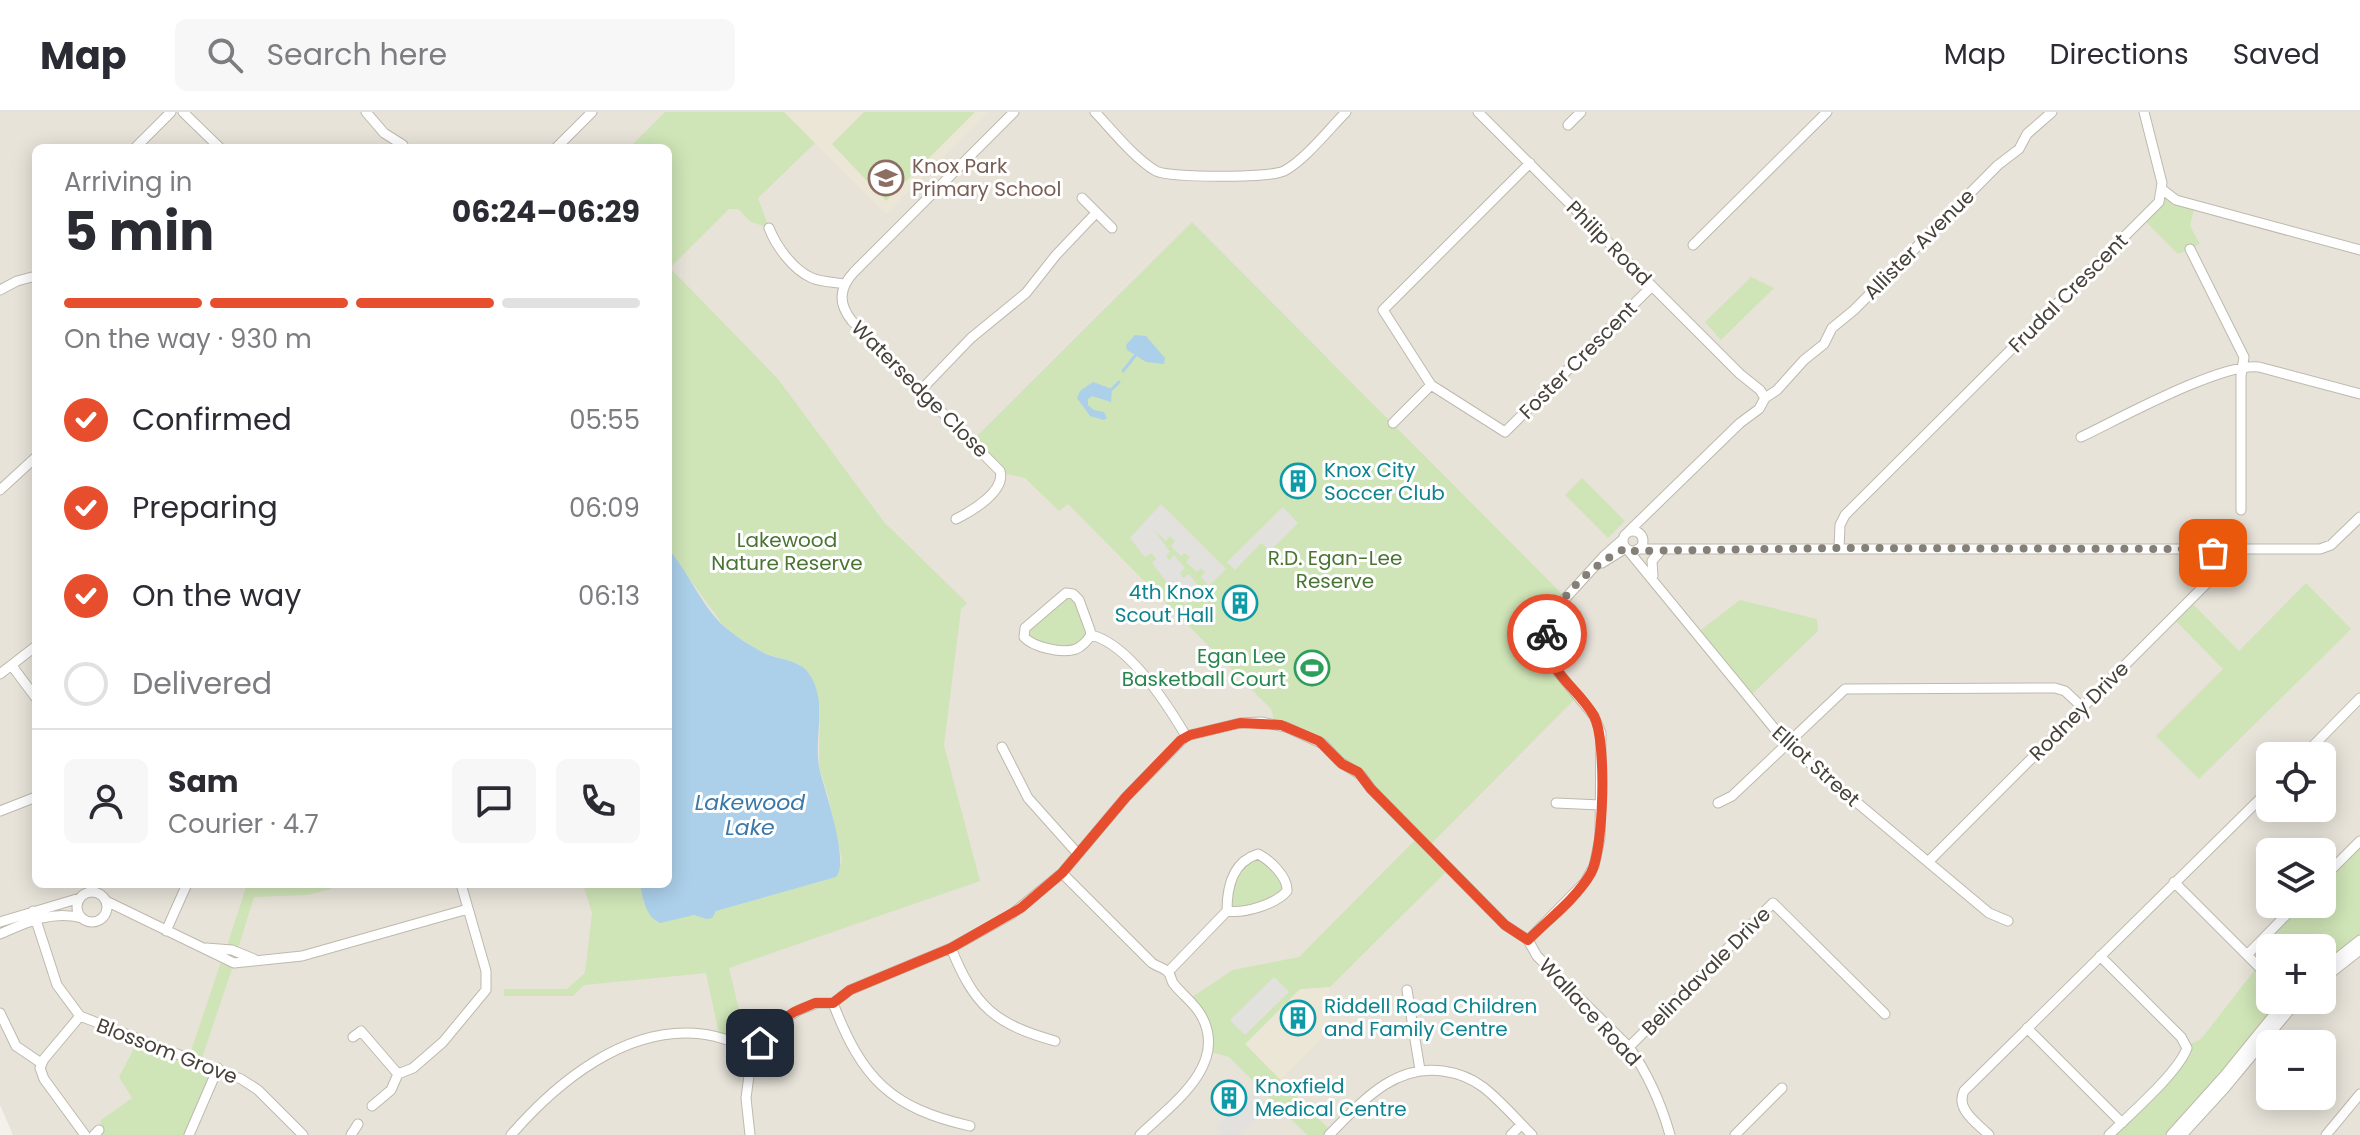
<!DOCTYPE html>
<meta charset="utf-8">
<style>
body{margin:0;font-family:Poppins,sans-serif;background:#f7f7f7;color:#2b2b33;height:100vh;display:flex;flex-direction:column;font-size:30px;white-space:nowrap}
*{box-sizing:border-box;margin:0}
p{font-size:26px;color:#7c7c81}
.icon{flex:none;width:44px;height:44px;fill:none;stroke:currentColor;stroke-width:2;stroke-linecap:round;stroke-linejoin:round}
.map{position:relative;flex:1;overflow:hidden}
.side{position:absolute;left:32px;top:32px;width:640px;height:744px;display:flex;flex-direction:column;background:#fff;border-radius:12px;box-shadow:0 4px 20px #0003}
.side>*{flex:none}
.tools{position:absolute;left:2256px;top:630px;display:grid;gap:16px}
.tools a{display:grid;place-items:center;width:80px;height:80px;border-radius:12px;background:#fff;box-shadow:0 4px 20px #0003;font-size:40px}
.pin{position:absolute;display:grid;place-items:center;width:68px;height:68px;color:#fff;margin:-34px;border-radius:16px;box-shadow:0 4px 12px #0006}
.courier{position:absolute;display:grid;place-items:center;width:80px;height:80px;margin:-40px;border:6px solid #e64e2e;border-radius:50%;background:#fff;color:#222;box-shadow:0 2px 10px #0007}
.summary em{font-style:normal;font-weight:700}
.summary div{display:flex;flex-direction:column-reverse}
.summary{display:flex;align-items:center;justify-content:space-between;height:136px;padding:0 32px}
h1{font-size:52px;font-weight:700;line-height:60px}
.bar{display:grid;grid-template-columns:repeat(4,1fr);gap:12px 8px;align-content:center;height:96px;padding:0 32px}
.bar i{height:10px;border-radius:6px;background:#e1e1e2}
.bar .on{background:#e64e2e}
.bar p{grid-column:span 4}
.line{display:flex;align-items:center;gap:20px;padding:0 32px;border-top:2px solid #e1e1e2}
.line div{flex:1}
.round{display:grid;place-items:center;flex:none;width:84px;height:84px;border-radius:12px;background:#f7f7f7}
ol{padding:0 32px;list-style:none}
li{display:flex;align-items:center;gap:24px;height:88px}
li p{margin-inline-start:auto}
li .icon{padding:8px;border-radius:50%;background:#e64e2e;color:#fff;stroke-width:4}
li:last-child{color:#7c7c81}
li i{width:44px;height:44px;border:4px solid #e1e1e2;border-radius:50%}
header{display:flex;align-items:center;gap:48px;box-sizing:border-box;height:112px;padding:0 40px;background:#fff;border-bottom:2px solid #e1e1e2}
header strong{font-size:38px}
nav{display:flex;gap:44px;margin-inline-start:auto;font-size:28px}
.search{width:560px;height:72px;background:#f7f7f7;display:flex;align-items:center;gap:20px;box-sizing:border-box;padding:0 28px;border-radius:12px;color:#7c7c81;font-size:30px}
.map>svg:first-child{display:block}
</style>
<header>
<strong>Map</strong>
<div class="search"><svg class="icon" aria-label="search" viewBox="0 0 24 24"><circle cx="10" cy="10" r="6"/><path d="M15 15l6 6"/></svg>Search here</div>
<nav><a>Map</a><a>Directions</a><a>Saved</a></nav>
</header>
<div class="map">
<svg width="2360" height="1023" viewBox="0 0 2360 1023">
<rect width="100%" height="100%" fill="#f4f1ea"/>
<path fill="#e7e3d9" fill-rule="evenodd" d="M0,0H784L886,101L988,0H2360V1023H13L0,993ZM36,36H668V772H36ZM2270,644H2322V696H2270ZM2270,740H2322V792H2270ZM2270,836H2322V888H2270ZM2270,932H2322V984H2270Z"/>
<path fill="#ebe6d5" d="M784,0H988L886,102Z
M1330,875L1329,919L1280,968L1245,933L1300,877Z"/>
<path fill="#cfe4b7" d="M665,0H784L815,31L758,86L769,116L751,110L738,97H729L670,156L778,267L884,410L967,491L961,497L944,633L980,769L729,856L748,936L720,926L706,861L584,873L573,884H504V877H567L585,861L592,801L583,772H640L644,792L656,810L694,803L706,807L716,799L836,765L842,749L829,687L819,654L820,596L810,562L799,552L761,540L726,517L668,437V36H629Z
M864,0H975L886,89L832,32Z
M2163,78L2195,93L2190,114L2200,132L2178,142L2142,106Z
M1192,110L1566,486L1554,501L1550,544L1578,584L1429,734L1450,756L1330,875L1300,877L1245,932L1332,1020L1329,1023H1307L1229,945L1208,939L1209,928L1189,887L1233,858L1299,845L1418,725L1330,638L1275,612L1271,597L1068,392L1059,399L1025,366L1002,361L972,329Z
M1751,165L1774,176L1721,228L1705,210Z
M1582,366L1625,409L1608,426L1565,383Z
M2306,471L2351,517L2199,667L2156,624L2223,557L2172,505L2189,488L2239,539Z
M1073,482L1090,518L1075,537L1032,532L1025,516L1059,485Z
M1740,488L1817,507L1818,519L1748,586L1697,521Z
M2360,729V828L2322,858V836H2270V888H2286L2171,1023H2109L2150,983L2186,934L2201,927L2258,854L2247,843L2297,792H2322V767Z
M1254,743L1284,767L1285,783L1232,800C1222,772 1235,762 1254,743Z
M247,772H329L331,777L307,783L254,785L237,840L226,837Z
M222,847L234,851L201,949L218,956L189,1023H94L99,1018L101,1008L132,986L119,965L139,927L189,945Z"/>
<path fill="#e3e1de" d="M1161,392L1226,457L1209,474L1201,465L1205,460L1201,456L1197,460L1186,450L1190,445L1185,441L1181,444L1171,434L1175,429L1170,424L1166,429L1154,418L1170,440L1166,444L1169,448L1174,443L1185,456L1180,461L1183,466L1189,462L1202,479L1185,492L1175,479L1180,475L1175,469L1169,473L1152,451L1156,447L1152,441L1145,445L1130,426Z
M1283,395L1298,411L1270,439L1261,431L1235,458L1227,450Z
M1274,865L1289,880L1245,923L1230,908Z
M1253,978L1269,994L1240,1023H1221L1215,1016Z"/>
<path fill="#acd0ea" d="M1135,223L1146,224L1165,246L1164,252L1146,250L1127,238L1126,233Z
M1093,270L1112,277L1111,290L1092,284L1088,287V293L1094,298L1104,300L1107,306L1104,308L1090,304L1077,286L1080,279Z
M668,437C691,462 703,500 731,520C740,527 751,534 762,540C777,548 801,547 810,563C829,594 812,627 820,659C825,680 850,750 836,765L716,799L712,806L706,807L694,803L660,811C645,804 643,787 640,772H668Z"/>
<g fill="none" stroke-linecap="round" stroke-linejoin="round">
<path stroke="#acd0ea" stroke-width="3" d="M1123,259L1135,244
M1112,277L1119,270"/>
<g stroke="#beb9ad" stroke-width="11">
<path id="street" d="M183,0L220,36
M366,0L384,21L403,33
M1095,0C1112,18 1135,47 1156,59C1169,66 1270,66 1284,59C1305,48 1329,17 1346,0
M1478,0L1740,262L1760,278L1765,286
M1568,13L1581,0
M135,36L171,0
M556,36L592,0
M1530,51L1383,198L1431,273L1505,320L1652,174
M2163,78L2176,88L2360,138
M1082,86L1112,116
M769,116C776,134 793,158 812,166C821,170 834,170 844,172
M1693,133L1827,0
M2190,137L2244,245L2241,264V398
M0,178L17,169L36,164
M921,278L971,226L1026,181L1056,143L1096,101
M1393,311L1431,273
M2081,325C2119,307 2222,250 2259,255L2360,282
M0,378L36,345
M956,407C972,399 1006,379 1000,359L852,209C838,192 839,176 854,160L1014,0
M1623 429a10 10 0 1 1 20 0a10 10 0 1 1-20 0Z
M1629,419L1740,311L1759,297L1765,286L1777,278L1804,248L1824,232L1832,216L1854,198L1998,53L2019,37L2027,22L2052,0
M1839,436L1840,413L1845,403L2159,90L2162,71L2144,0
M1627,437L1787,632L1989,801L2008,809
M1638,437H2198L2213,441L2231,437H2320L2331,433L2360,405
M1602,451L1626,436
M1653,464L1652,449L1662,437
M1066,481L1073,482L1079,488L1090,518L1091,523C1087,529 1083,534 1076,537C1062,542 1033,535 1024,525L1025,516Z
M1091,523C1129,532 1167,592 1186,624
M12,554L36,586
M0,562L36,534
M1002,635L1028,686L1078,742
M2303,644L2360,586
M1556,691L1600,693
M1718,691L1732,684L1845,577L2055,576L2065,579L2082,595
M0,699L36,685
M1258,742C1270,748 1288,765 1287,779C1276,792 1244,802 1227,799C1227,775 1232,750 1258,742Z
M1928,750L2207,471L2214,457L2213,441
M1062,761L1152,851C1156,854 1164,856 1168,860C1171,863 1171,868 1173,871C1182,883 1195,891 1202,905C1228,954 1171,993 1140,1023
M2322,767L2360,729
M2174,770L2270,866
M77 795a15 15 0 1 1 30 0a15 15 0 1 1-30 0Z
M106,789L234,851L302,844L468,797
M33,799L57,873L80,904L241,967L258,978L303,1023
M0,810L80,786
M166,819L187,772
M0,822C27,810 52,798 82,806
M1528,828L1585,770L1594,754L1600,726L1601,621L1594,604L1553,554L1547,536L1549,515L1562,490L1605,443L1622,428
M206,836L232,838L254,847
M951,836C975,895 995,912 1055,929
M2247,843L2297,792
M2100,844L2181,925L2187,936C2178,961 2129,1003 2109,1023
M2322,858L2360,828
M1168,860L1227,799
M2322,868L2360,838
M1407,878L1420,958
M833,891C862,967 891,996 970,1014
M0,901L16,934L41,951
M80,904L44,947L40,956L44,967L85,1023
M2027,916L2122,1011
M353,925L361,919L398,962
M1629,935L1773,791L1885,902
M372,994L391,978L398,962L413,956L443,930L486,878V859L461,772
M94,1023L99,1018
M189,1023L218,956
M351,1023L358,1012
M511,1023C557,970 626,913 702,922C721,924 738,932 755,940
M750,1023L746,986L750,956L760,931L778,911L799,898L817,891H833L850,878L951,836L1012,802L1062,761L1126,685L1186,624L1240,611L1261,610L1286,615L1323,632L1340,650L1361,663L1371,677L1505,813L1528,828L1537,844L1629,935C1648,962 1661,991 1670,1023
M1329,1023C1361,991 1393,952 1443,959C1457,961 1471,966 1483,975C1501,989 1516,1007 1532,1023
M1511,1023L1521,1013
M1735,1023L1782,976
M1989,1023C1977,1011 1955,997 1964,979L2270,677
M2171,1023L2224,964L2286,888
M2182,1023L2225,976L2298,888
M2326,1023L2360,982"/>
</g>
<use href="#street" stroke="#fff" stroke-width="9"/>
</g>
<g fill="none" stroke-linecap="round" stroke-linejoin="round">
<path stroke="#847f77" stroke-width="8" stroke-dasharray="0 14.4" d="M1547,522C1555,485 1594,452 1626,436L1633,439L1839,436L2198,437L2213,441"/>
<path stroke="#e64e2e" stroke-width="10" d="M760,931L778,911L794,900L815,891H833L850,878L951,836L1021,796L1062,761L1126,685L1181,628L1190,623L1240,611L1281,613L1319,629L1342,652L1358,660L1371,677L1505,813L1528,828C1549,807 1576,787 1591,761C1604,737 1607,628 1594,604C1577,574 1545,561 1547,522"/>
</g>
<defs>
<g id="school-ring" transform="scale(1.8)"><circle r="9.5" fill="#fff" stroke="#8d6e63" stroke-width="1.5"/><path d="M0-5L7-2L0 1L-7-2ZM-4 1L0 2.5L4 1V4Q0 6-4 4Z" fill="#8d6e63"/></g>
<g id="building-ring" transform="scale(1.8)"><circle r="9.5" fill="#fff" stroke="#0f9aa8" stroke-width="1.5"/><path d="M-4-6H4V6H1V3H-1V6H-4ZM-2.5-4.3h1.7v1.8h-1.7ZM.8-4.3h1.7v1.8H.8ZM-2.5-1h1.7V.8h-1.7ZM.8-1h1.7V.8H.8Z" fill="#0f9aa8"/></g>
<g id="stadium-ring" transform="scale(1.8)"><circle r="9.5" fill="#fff" stroke="#2e9e5b" stroke-width="1.5"/><path d="M0-5a6.5 5 0 1 0 0 10a6.5 5 0 1 0 0-10ZM-3.5-1.8h7v3.6h-7Z" fill="#2e9e5b"/></g>
</defs>
<g fill-rule="evenodd">
<use href="#school-ring" x="886" y="66"/>
<use href="#building-ring" x="1298" y="369"/>
<use href="#building-ring" x="1240" y="491"/>
<use href="#stadium-ring" x="1312" y="556"/>
<use href="#building-ring" x="1298" y="906"/>
<use href="#building-ring" x="1229" y="986"/>
</g>
<g text-anchor="middle" dominant-baseline="central" stroke-width="6" stroke-linejoin="round" paint-order="stroke">
<g font-size="20" fill="#785e54" stroke="#fff" text-anchor="start">
<text x="912" y="54">Knox Park<tspan x="912" dy="23">Primary School</tspan></text>
</g>
<g font-size="20" fill="#474239" stroke="#fff">
<text transform="translate(1609 131) rotate(45)">Philip Road</text>
<text transform="translate(1919 132) rotate(-45)">Allister Avenue</text>
<text transform="translate(2068 181) rotate(-45)">Frudal Crescent</text>
<text transform="translate(1578 248) rotate(-45)">Foster Crescent</text>
<text transform="translate(920 277) rotate(45)">Watersedge Close</text>
<text transform="translate(2079 599) rotate(-45)">Rodney Drive</text>
<text transform="translate(1816 654) rotate(42)">Elliot Street</text>
<text transform="translate(1706 859) rotate(-45)">Belindavale Drive</text>
<text transform="translate(1590 900) rotate(47)">Wallace Road</text>
<text transform="translate(167 939) rotate(21)">Blossom Grove</text>
</g>
<g font-size="20" fill="#0d838f" stroke="#fff" text-anchor="start">
<text x="1324" y="358">Knox City<tspan x="1324" dy="23">Soccer Club</tspan></text>
<text x="1214" y="480" text-anchor="end">4th Knox<tspan x="1214" dy="23">Scout Hall</tspan></text>
<text x="1324" y="894">Riddell Road Children<tspan x="1324" dy="23">and Family Centre</tspan></text>
<text x="1255" y="974">Knoxfield<tspan x="1255" dy="23">Medical Centre</tspan></text>
</g>
<g font-size="20" fill="#497431" stroke="#fff">
<text x="787" y="428">Lakewood<tspan x="787" dy="23">Nature Reserve</tspan></text>
<text x="1335" y="446">R.D. Egan-Lee<tspan x="1335" dy="23">Reserve</tspan></text>
</g>
<g font-size="20" fill="#27864d" stroke="#fff" text-anchor="end">
<text x="1286" y="544">Egan Lee<tspan x="1286" dy="23">Basketball Court</tspan></text>
</g>
<g font-size="22" font-style="italic" fill="#3b78aa" stroke="#fff">
<text x="750" y="690">Lakewood<tspan x="750" dy="25">Lake</tspan></text>
</g>
</g>
</svg>
<div class="tools">
<a><svg class="icon" aria-label="locate" viewBox="0 0 24 24"><circle cx="12" cy="12" r="6"/><path d="M12 2v4M12 18v4M2 12h4M18 12h4"/></svg></a>
<a><svg class="icon" aria-label="layers" viewBox="0 0 24 24"><path d="M12 4l9 5-9 5-9-5zM3 14l9 5 9-5"/></svg></a>
<a>+</a>
<a>−</a>
</div>
<div class="pin" style="left:2213px;top:441px;background:#ea580c"><svg class="icon" aria-label="bag" viewBox="0 0 24 24"><path d="M5 8h14l-1 12H6zM9 8a3 3 0 0 1 6 0"/></svg></div>
<div class="pin" style="left:760px;top:931px;background:#1f2937"><svg class="icon" aria-label="home" viewBox="0 0 24 24"><path d="M3 11l9-7 9 7M6 9v11h12V9"/></svg></div>
<div class="courier" style="left:1547px;top:522px"><svg class="icon" aria-label="bike" viewBox="0 0 24 24"><circle cx="6" cy="16" r="4"/><circle cx="18" cy="16" r="4"/><path d="M6 16l4-8h5l3 8M10 8l3 8H6M13 5h3"/></svg></div>
<section class="side">
<div class="summary"><div><h1>5 min</h1><p>Arriving in</p></div><em>06:24–06:29</em></div>
<div class="bar"><i class="on"></i><i class="on"></i><i class="on"></i><i></i><p>On the way · 930 m</p></div>
<ol>
<li><svg class="icon" aria-label="check" viewBox="0 0 24 24"><path d="M5 12l5 5 9-10"/></svg>Confirmed<p>05:55</p></li>
<li><svg class="icon" aria-label="check" viewBox="0 0 24 24"><path d="M5 12l5 5 9-10"/></svg>Preparing<p>06:09</p></li>
<li><svg class="icon" aria-label="check" viewBox="0 0 24 24"><path d="M5 12l5 5 9-10"/></svg>On the way<p>06:13</p></li>
<li><i></i>Delivered</li>
</ol>
<div class="line" style="height:144px"><a class="round"><svg class="icon" aria-label="person" viewBox="0 0 24 24"><circle cx="12" cy="8" r="4"/><path d="M4 21q1-7 8-7t8 7"/></svg></a><div><b>Sam</b><p>Courier · 4.7</p></div><a class="round"><svg class="icon" aria-label="chat" viewBox="0 0 24 24"><path d="M4 5h16v11H9l-5 4z"/></svg></a><a class="round"><svg class="icon" aria-label="phone" viewBox="0 0 24 24"><path d="M5 4h4l2 5-3 2q2 4 5 5l2-3 5 2v4C11 20 4 13 5 4z"/></svg></a></div>
</section>
</div>
